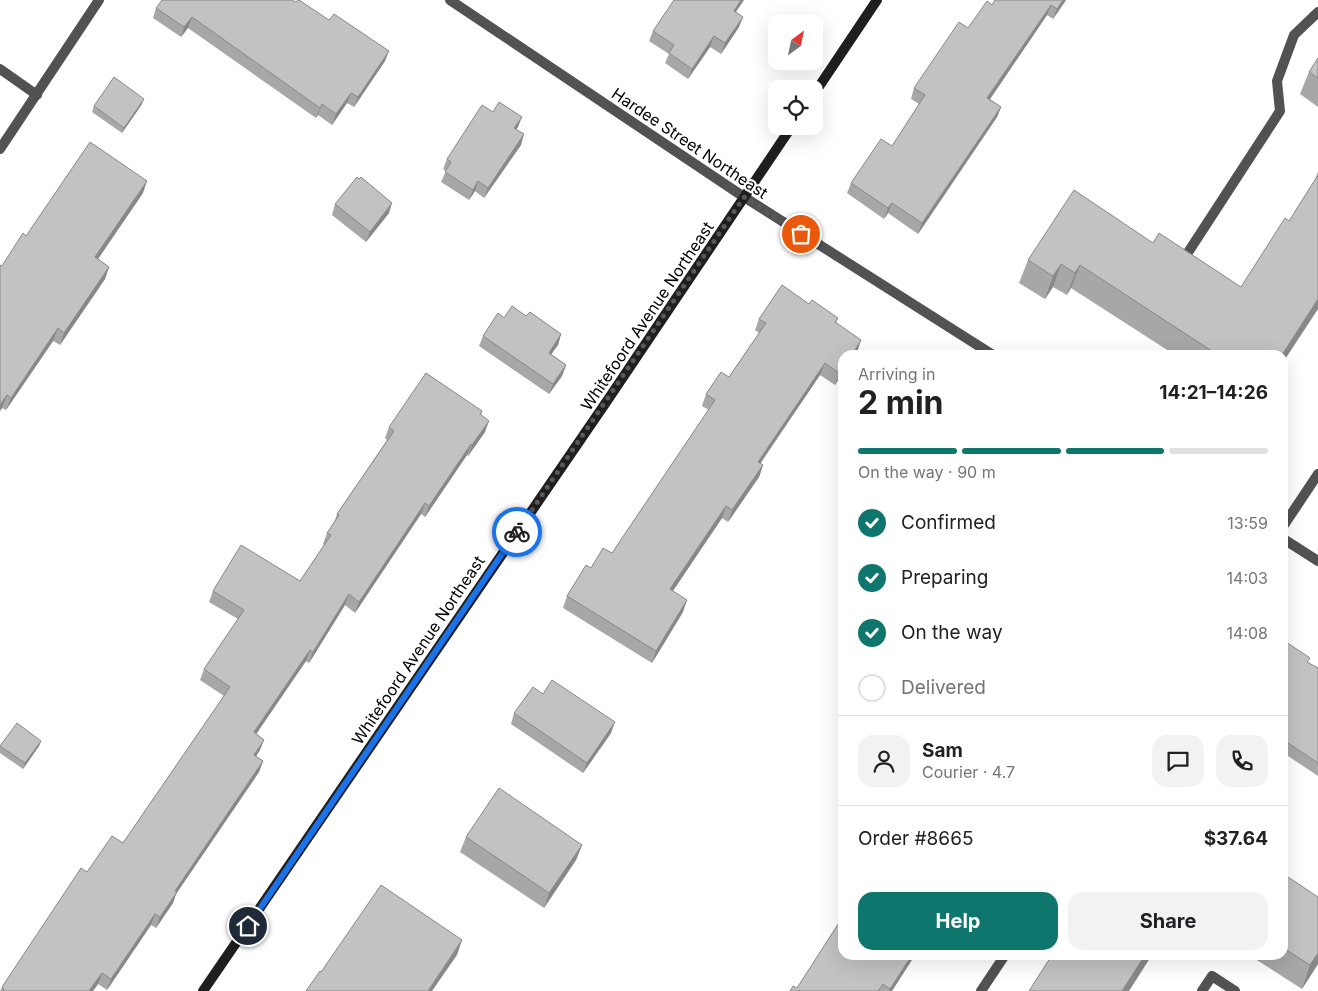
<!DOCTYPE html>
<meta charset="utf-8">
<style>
body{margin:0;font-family:Inter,sans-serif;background:#f2f2f2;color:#202124;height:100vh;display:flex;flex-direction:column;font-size:19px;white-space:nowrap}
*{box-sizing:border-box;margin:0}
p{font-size:16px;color:#757577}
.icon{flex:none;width:28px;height:28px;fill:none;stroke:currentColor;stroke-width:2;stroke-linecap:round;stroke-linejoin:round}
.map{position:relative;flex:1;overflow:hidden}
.side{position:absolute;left:838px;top:350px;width:450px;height:610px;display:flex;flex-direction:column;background:#fff;border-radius:15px;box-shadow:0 5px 20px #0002}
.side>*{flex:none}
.needle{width:32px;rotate:33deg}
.fabs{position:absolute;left:768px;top:15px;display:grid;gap:10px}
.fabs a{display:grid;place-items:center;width:55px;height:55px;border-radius:10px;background:#fff;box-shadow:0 5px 20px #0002;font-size:25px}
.pin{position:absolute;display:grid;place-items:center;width:42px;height:42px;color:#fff;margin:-21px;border:2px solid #fff;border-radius:50%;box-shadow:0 1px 5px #0007}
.courier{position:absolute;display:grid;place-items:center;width:50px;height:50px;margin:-25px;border:4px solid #1a73e8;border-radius:50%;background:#fff;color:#222;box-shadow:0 1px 6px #0007}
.head em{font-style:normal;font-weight:700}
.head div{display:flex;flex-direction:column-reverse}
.head{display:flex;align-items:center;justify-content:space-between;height:85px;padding:0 20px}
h1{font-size:32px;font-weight:700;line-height:38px}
.bar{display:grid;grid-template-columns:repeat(4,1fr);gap:8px 5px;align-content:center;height:60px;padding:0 20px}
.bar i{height:6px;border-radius:4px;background:#e0e0e0}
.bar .on{background:#0f766e}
.bar p{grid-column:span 4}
.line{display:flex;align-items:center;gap:12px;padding:0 20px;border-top:1px solid #e0e0e0}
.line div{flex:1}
.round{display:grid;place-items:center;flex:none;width:52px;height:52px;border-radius:15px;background:#f2f2f2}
ol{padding:0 20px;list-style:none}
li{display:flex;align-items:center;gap:15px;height:55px}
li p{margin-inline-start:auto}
li .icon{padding:5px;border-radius:50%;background:#0f766e;color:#fff;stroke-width:4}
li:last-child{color:#757577}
li i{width:28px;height:28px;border:2px solid #e0e0e0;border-radius:50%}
.cta{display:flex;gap:10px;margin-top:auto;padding:10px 20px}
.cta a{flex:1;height:58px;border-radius:15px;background:#0f766e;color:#fff;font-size:20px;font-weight:700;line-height:58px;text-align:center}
.cta a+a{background:#f2f2f2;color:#202124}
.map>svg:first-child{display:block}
</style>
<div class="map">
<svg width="1318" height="991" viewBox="0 0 1318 991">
<rect width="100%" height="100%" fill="#fff"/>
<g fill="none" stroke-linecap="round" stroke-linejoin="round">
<path stroke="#525252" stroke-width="10" d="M0,69L37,95
M1202,991L1212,976L1235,991"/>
<path stroke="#525252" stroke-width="10" d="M450,0L744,197L993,355
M0,149L99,0
M1187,254L1280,111L1277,81L1294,35L1318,12
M1282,528L1318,474
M1282,538L1318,561
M981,991L1005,955"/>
<path stroke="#1f1f1f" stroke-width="10" d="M814,94L877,0
M203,991L609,398L792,126"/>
</g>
<path fill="#a7a7a7" d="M1066,0L1053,19L1047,15L990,99L1001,107L997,117L918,234L888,213L884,219L847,193L851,183L892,146L919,104L911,99L914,88L968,28L992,5Z
M156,8L385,61L354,107L347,103L332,125L318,115L316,118L188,28L181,37L153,18Z
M736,12L739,27L721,54L710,47L688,79L665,63L669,54L649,41L653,31Z
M1318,58V107L1300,94L1309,72Z
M142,104L122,133L92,112L94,106Z
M518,127L516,129L521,145L484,198L475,191L469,200L441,182L446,171L443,169L447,159Z
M1318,171V309L1282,355H1175L1071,288L1067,295L1053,287L1045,299L1019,283L1028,260L1153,243L1241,287L1289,221L1315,181Z
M143,193L98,259L109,267L105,279L60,345L53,341L6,410L2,408L0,411V265L2,266L26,236Z
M335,204L389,213L366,242L332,215Z
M809,304L838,318L836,323L861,340L857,352L855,355H842V374L835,385L820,375L760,463L763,465L759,477L728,522L722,518L673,591L683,612L652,663L563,608L567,596L591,568L612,553L709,410L702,406L706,394L729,377L759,333L755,330L759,319Z
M526,316L561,334L558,345L551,354L566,365L562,376L549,394L479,346L483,336L504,318Z
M482,411L481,415L485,432L468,456L467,455L425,517L421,514L355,613L345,605L309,663L306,661L256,734L260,750L256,756L263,761L259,772L176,894L173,903L156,928L151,925L107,990L98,984L93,991H0L2,987L87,872L123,843L224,696L200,680L204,669L238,619L209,602L213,591L300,581L324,545L323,544L327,533L334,523L337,514L387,440L385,438L389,427Z
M1282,648L1318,668V776L1282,752Z
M543,694L611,733L583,773L511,724L514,713Z
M41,741L39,746L23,769L0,753V746Z
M466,837L582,845L576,860L544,908L460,852Z
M1282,873L1318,964L1302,989L1249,955H1282Z
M915,955L892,991H790L797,988Z"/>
<path fill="#888" d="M741,0H744L730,21L734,11Z
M1063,0H1066L1053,19L1057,9Z
M1051,5L1047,15L984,108L987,98Z
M192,17L188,28L181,37L184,27Z
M743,17L739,27L721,54L725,43Z
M714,36L710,47L688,79L692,69Z
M389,51L385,61L354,107L358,97Z
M351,93L347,103L332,125L336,114Z
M144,99L142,104L122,133L124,128Z
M322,104L318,115L316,118L320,108Z
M1001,107L997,117L918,234L922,223Z
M522,117L518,127L510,138L514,128Z
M524,134L521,145L484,198L488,188Z
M147,181L143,193L91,269L95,257Z
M478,181L475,191L469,200L473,190Z
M392,203L389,213L366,242L370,232Z
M892,203L888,213L884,219L888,208Z
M1061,264L1053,287L1045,299L1053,276Z
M1080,265L1071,288L1067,295L1075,273Z
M109,267L105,279L60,345L64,333Z
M1318,299V309L1282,364V355Z
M58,328L53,341L6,410L11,398Z
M561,334L558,345L545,363L549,353Z
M861,340L857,352L855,355H852Z
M825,363L820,375L754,473L758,462Z
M566,365L562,376L549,394L553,384Z
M842,369V374L835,385L839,373Z
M7,395L2,408L0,411V405Z
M489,421L485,432L468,456L472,445Z
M471,444L467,455L425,517L429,506Z
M763,465L759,477L728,522L732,510Z
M425,503L421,514L355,613L359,602Z
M726,506L722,518L666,601L670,589Z
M349,594L345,605L309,663L313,652Z
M687,600L683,612L652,663L656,651Z
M310,650L306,661L250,743L254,732Z
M615,722L611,733L583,773L587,763Z
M264,740L260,750L250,766L254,755Z
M41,741L39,746L23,769L25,763Z
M263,761L259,772L176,894L173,903L156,928L160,917L175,891Z
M582,845L576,860L544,908L549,893Z
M155,914L151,925L107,990L111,979Z
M462,940L457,955L432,991H428Z
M1318,953V964L1302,989L1310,965Z
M912,955H915L892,991H889Z
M1145,955H1152L1129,991H1122Z
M102,973L98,984L93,991H89Z"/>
<path fill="#c2c2c2" stroke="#888" d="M162,0H292L296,2L298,0H299L329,20L334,14L389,51L358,97L351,93L336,114L322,104L320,108L192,17L184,27L156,8Z
M674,0H741L734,11L743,17L725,43L714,36L692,69L669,53L674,45L653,31Z
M995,0H1063L1057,9L1051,5L987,98L1001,107L922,223L892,203L888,208L851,183L881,139L892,146L925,95L914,88L959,22L968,28L987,1L992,5Z
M1318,58V78L1309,72Z
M114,77L144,99L124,128L94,106Z
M499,102L522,117L514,128L524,134L488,188L478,181L473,190L445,172L451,162L447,159L482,105L493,112Z
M90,142L147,181L95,257L109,267L64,333L58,328L11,398L7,395L0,405V265L2,266L23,233L26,236Z
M1318,175V299L1282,355H1218L1080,265L1075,273L1061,264L1053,276L1028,260L1074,190L1153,243L1159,233L1241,287L1285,218L1289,221Z
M357,177L359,179L361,177L392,203L370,232L335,204Z
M782,285L809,304L812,300L838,318L835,322L861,340L852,355H842V369L839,373L825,363L758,462L763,465L732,510L726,506L670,589L687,600L656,651L567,596L586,565L591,568L603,548L612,553L715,400L706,394L721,372L729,377L766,323L759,319Z
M512,306L526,316L530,312L561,334L549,353L566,365L553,384L483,336L498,313L504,318Z
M426,373L482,411L480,414L489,421L472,445L471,444L429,506L425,503L359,602L349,594L313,652L310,650L254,732L264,740L254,755L263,761L175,891L177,892L160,917L155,914L111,979L102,973L89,991H3L4,989L2,987L81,868L87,872L112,836L123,843L230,687L204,669L244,610L213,591L241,545L300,581L331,535L327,533L339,515L337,514L394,431L389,427Z
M1286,642L1310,658L1307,662L1318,668V763L1282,739V648Z
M552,680L615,722L587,763L514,713L533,687L543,694Z
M17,723L41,741L25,763L0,746Z
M499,788L582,845L549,893L466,837Z
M1282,873L1318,897V953L1310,965L1282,947Z
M381,885L462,940L428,991H306L320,971L321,972Z
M842,918V955H912L890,989L883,984L878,991H790L793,986L797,988Z
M1052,955H1145L1122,991H1029Z"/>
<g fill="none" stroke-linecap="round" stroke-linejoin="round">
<path stroke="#595959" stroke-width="5" stroke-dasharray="0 9" d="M517,532L744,197L801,234"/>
<path stroke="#1a73e8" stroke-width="6" d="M248,926L517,532"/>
</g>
<g text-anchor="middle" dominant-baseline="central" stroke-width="4" stroke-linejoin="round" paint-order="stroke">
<g font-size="16" fill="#000" stroke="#fff">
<text transform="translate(690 143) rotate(34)">Hardee Street Northeast</text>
<text transform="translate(647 316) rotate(-56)">Whitefoord Avenue Northeast</text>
<text transform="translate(418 650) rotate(-56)">Whitefoord Avenue Northeast</text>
</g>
</g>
</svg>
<div class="fabs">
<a><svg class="needle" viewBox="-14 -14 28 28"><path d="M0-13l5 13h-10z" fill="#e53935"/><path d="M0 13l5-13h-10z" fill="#757577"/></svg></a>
<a><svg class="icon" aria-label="locate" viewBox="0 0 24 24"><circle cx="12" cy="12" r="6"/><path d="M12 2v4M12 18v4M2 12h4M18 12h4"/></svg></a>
</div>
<div class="pin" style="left:801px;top:234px;background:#ea580c"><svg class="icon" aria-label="bag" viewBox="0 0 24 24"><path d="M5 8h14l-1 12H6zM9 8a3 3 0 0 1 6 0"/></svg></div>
<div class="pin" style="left:248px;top:926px;background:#1f2937"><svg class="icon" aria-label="home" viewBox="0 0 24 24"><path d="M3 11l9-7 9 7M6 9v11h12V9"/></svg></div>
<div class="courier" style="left:517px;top:532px"><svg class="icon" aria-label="bike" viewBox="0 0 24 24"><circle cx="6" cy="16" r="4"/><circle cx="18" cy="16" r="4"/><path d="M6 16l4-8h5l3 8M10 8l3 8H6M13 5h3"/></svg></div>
<section class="side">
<div class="head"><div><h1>2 min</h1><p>Arriving in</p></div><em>14:21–14:26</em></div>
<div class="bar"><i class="on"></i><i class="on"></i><i class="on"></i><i></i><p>On the way · 90 m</p></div>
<ol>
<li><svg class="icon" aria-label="check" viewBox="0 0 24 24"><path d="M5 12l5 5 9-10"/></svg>Confirmed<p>13:59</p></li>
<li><svg class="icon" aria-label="check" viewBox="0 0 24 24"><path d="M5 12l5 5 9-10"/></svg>Preparing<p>14:03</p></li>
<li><svg class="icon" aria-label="check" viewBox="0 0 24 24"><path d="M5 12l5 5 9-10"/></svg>On the way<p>14:08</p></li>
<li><i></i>Delivered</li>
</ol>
<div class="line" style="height:90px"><a class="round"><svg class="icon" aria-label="person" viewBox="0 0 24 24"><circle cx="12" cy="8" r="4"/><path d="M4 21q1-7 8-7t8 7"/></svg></a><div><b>Sam</b><p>Courier · 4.7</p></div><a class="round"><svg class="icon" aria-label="chat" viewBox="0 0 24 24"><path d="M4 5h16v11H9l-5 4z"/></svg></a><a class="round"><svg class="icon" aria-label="phone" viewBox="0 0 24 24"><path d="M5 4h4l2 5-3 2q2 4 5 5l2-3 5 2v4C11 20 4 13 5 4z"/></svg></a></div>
<div class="line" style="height:65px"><div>Order #8665</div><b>$37.64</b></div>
<div class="cta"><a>Help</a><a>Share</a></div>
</section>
</div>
